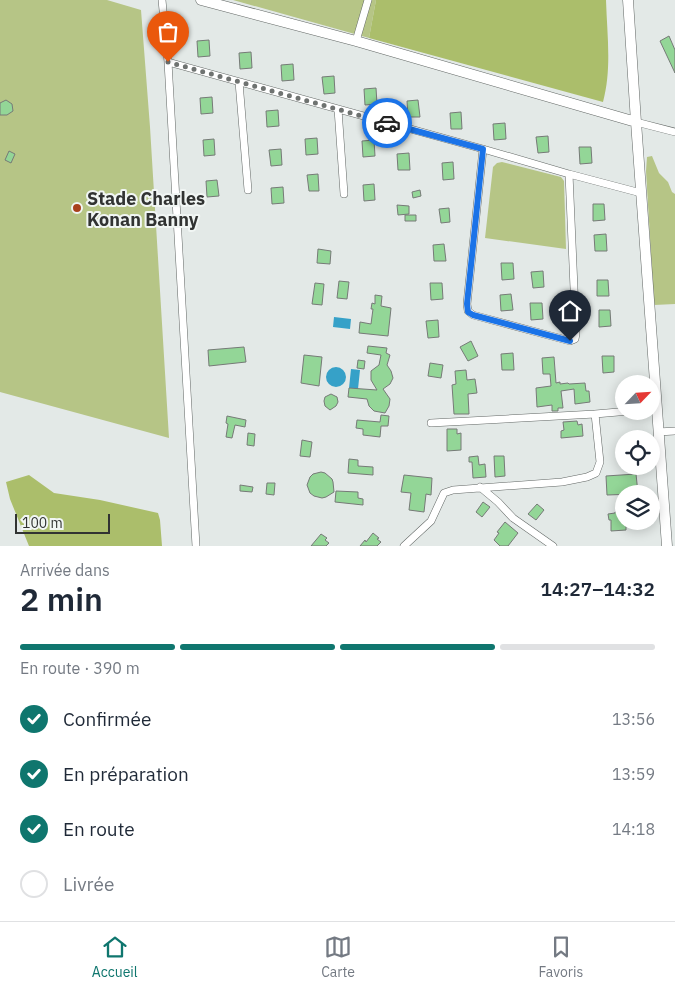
<!DOCTYPE html>
<html lang="fr">
<meta charset="utf-8">
<style>
body{margin:0;font-family:"IBM Plex Sans",sans-serif;background:#f6f6f7;color:#1f2937;height:100vh;display:flex;flex-direction:column;font-size:19px;white-space:nowrap}
*{box-sizing:border-box;margin:0}
p{font-size:16px;color:#747a83}
.icon{flex:none;width:28px;height:28px;fill:none;stroke:currentColor;stroke-width:2;stroke-linecap:round;stroke-linejoin:round}
.map{position:relative;height:546px;overflow:hidden}
.sheet{display:flex;flex-direction:column;background:#fff;flex:1}
.sheet>*{flex:none}
.needle{width:32px;rotate:65deg}
.controls{position:absolute;left:615px;top:375px;display:grid;gap:10px}
.controls a{display:grid;place-items:center;width:45px;height:45px;border-radius:50%;background:#fff;box-shadow:0 2px 12px #0003;font-size:25px}
.scale{position:absolute;left:15px;bottom:12px;width:95px;box-sizing:border-box;padding-left:5px;border:2px solid #313332;border-top:0;font-size:14px;line-height:18px;white-space:nowrap;color:#313332;-webkit-text-stroke:4px #f1f6f4;paint-order:stroke}
.pin{position:absolute;display:grid;place-items:center;width:42px;height:42px;color:#fff;margin:-51px -21px;border-radius:50% 50% 50% 0;rotate:-45deg;box-shadow:0 0 5px #0007}
.pin .icon{rotate:45deg}
.courier{position:absolute;display:grid;place-items:center;width:50px;height:50px;margin:-25px;border:4px solid #1a73e8;border-radius:50%;background:#fff;color:#222;box-shadow:0 1px 6px #0007}
.head em{font-style:normal;font-weight:600}
.head div{display:flex;flex-direction:column-reverse}
.head{display:flex;align-items:center;justify-content:space-between;height:85px;padding:0 20px}
h1{font-size:32px;font-weight:600;line-height:38px}
.bar{display:grid;grid-template-columns:repeat(4,1fr);gap:8px 5px;align-content:center;height:60px;padding:0 20px}
.bar i{height:6px;border-radius:4px;background:#e0e1e3}
.bar .selected{background:#0f766e}
.bar p{grid-column:span 4}
ol{padding:0 20px;list-style:none}
li{display:flex;align-items:center;gap:15px;height:55px}
li p{margin-inline-start:auto}
li .icon{padding:5px;border-radius:50%;background:#0f766e;color:#fff;stroke-width:4}
li:last-child{color:#747a83}
li i{width:28px;height:28px;border:2px solid #e0e1e3;border-radius:50%}
.tab-bar{display:flex;justify-content:space-around;align-items:center;height:70px;border-top:1px solid #e0e1e3;background:#fff;font-size:14px;color:#747a83}
.tab-bar a{display:grid;justify-items:center;gap:2px}
.tab-bar .selected{color:#0f766e}
.map>svg:first-child{display:block}
</style>
<div class="map">
<svg width="675" height="546" viewBox="0 0 675 546">
<rect width="100%" height="100%" fill="#e3e9e7"/>
<path fill="#b6c586" d="M0,0H107L141,10L150,127L169,438L0,392Z
M233,0H376L369,38Z
M652,156L659,173L668,182L672,192L675,194V304L654,305L646,171L647,157Z
M502,162L561,177L564,181L566,249L485,238L493,167L497,163Z"/>
<path fill="#abbe6b" d="M376,0H606C607,34 612,69 603,102L369,38Z
M29,475L54,493L100,500L158,513L160,520L162,546H29L10,499L6,482Z"/>
<path fill="#36a1c8" d="M334,317L351,319L350,329L333,327Z
M326 377a10 10 0 1 1 20 0a10 10 0 1 1-20 0Z
M351,369L360,370L358,389L349,388Z"/>
<path fill="#93d697" stroke="#767a77" d="M669,36L675,50V73L660,41Z
M209,40L210,56L198,57L197,41Z
M251,52L252,68L240,69L239,53Z
M293,64L294,80L282,81L281,65Z
M334,76L335,93L324,94L322,77Z
M376,88L377,104L365,105L364,89Z
M212,97L213,113L201,114L200,98Z
M6,100L12,104L13,111L7,115H0V103Z
M418,100L420,117H408L407,101Z
M278,110L279,126L267,127L266,111Z
M461,112L462,129H451L450,113Z
M505,123L506,139L494,140L493,124Z
M548,136L549,152L538,153L536,137Z
M317,138L318,154L306,155L305,139Z
M214,139L215,155L204,156L203,140Z
M374,140L375,156L363,157L362,141Z
M579,147H591L592,163L580,164Z
M281,149L282,165L271,166L269,150Z
M9,151L15,154L11,163L5,160Z
M409,153L410,170H398L397,154Z
M453,162L454,179L443,180L442,163Z
M318,174L319,191H309L307,175Z
M217,180L219,196L207,197L206,181Z
M374,184L375,200L364,201L363,185Z
M283,187L284,203L272,204L271,188Z
M420,190L421,196L413,198L412,192Z
M593,204H604L605,220L593,221Z
M397,205L409,206V214L398,215Z
M449,208L450,222L441,223L439,209Z
M405,215H416V221H405Z
M606,234L607,251H595L594,235Z
M444,244L446,261H434L433,245Z
M318,249L331,251L330,264L317,263Z
M501,263H513L514,279L502,280Z
M543,271L544,287L533,288L531,272Z
M597,280H608L609,296H597Z
M339,281L349,282L347,299L337,298Z
M315,283L324,284L322,305L312,304Z
M430,283H442L443,299L431,300Z
M511,294L513,310L501,311L500,295Z
M375,295L382,296L381,306L391,308L388,336L359,333L360,322L371,324L373,309H371L372,303L375,304Z
M530,303H542L543,319L531,320Z
M599,310H610L611,326L599,327Z
M438,320L439,337L428,338L426,321Z
M471,341L478,356L468,361L460,347Z
M368,346L387,348L386,353L390,355L387,365L391,371L393,378L390,384L383,389L390,399L389,406L385,413L374,411L369,406L367,399L348,397L349,388L377,390L371,380V371L379,365L381,355L367,353Z
M244,347L246,362L209,366L208,350Z
M513,353L514,370H502L501,354Z
M304,355L322,357L319,386L301,383Z
M602,356H614V372L603,373Z
M554,357L556,383L560,382V384L568,383L569,384L585,383L586,391H589L590,402L575,404L574,389L561,391L563,408H558V411H552V405L537,407L536,388L551,386L550,374H543L542,358Z
M358,360L365,361L364,369L357,368Z
M430,363L443,365L441,378L428,376Z
M466,370L467,380L475,379L477,393L468,394L469,414H454L452,385L456,384L455,371Z
M331,394L337,397L338,402L336,406L330,410L325,406L324,401L325,397Z
M381,415L389,416L388,426H381L380,437L363,435V429L356,428L357,420L380,422Z
M227,416L246,420L245,427L235,425L232,438L226,437L228,424L226,423Z
M577,421L578,425L582,424L583,436L561,438V431L564,430L563,422Z
M447,429H457V434L461,433V450L447,451Z
M248,433L255,434L254,446L247,445Z
M302,440L312,442L310,457L300,456Z
M478,456L479,465L485,464L486,477L473,478L472,462H469V457Z
M494,456H504L505,476L495,477Z
M349,459L358,460V466L373,467V475L348,473Z
M321,472L325,473L332,479L333,482L334,492L326,497L322,498L314,496L310,493L307,485L310,477L313,474Z
M636,474L638,493L636,494L607,495L606,476Z
M404,475L432,478L431,495L426,494L424,512L409,510L411,493L401,492Z
M267,483H275L274,495L266,494Z
M240,485L253,487L252,492L240,491Z
M336,491L358,492V498L363,499V505L335,502Z
M483,502L490,507L482,517L476,512Z
M537,504L544,510L536,520L528,514Z
M615,512H624V521H626V530L611,531V520H609L608,514L615,513Z
M505,522L518,533L508,546H500L494,540L499,533L497,532Z
M373,533L379,538L377,539L381,542L377,546H360L365,540L366,542Z
M321,534L327,538L325,540L329,543L326,546H311Z"/>
<g fill="none" stroke-linecap="round" stroke-linejoin="round">
<g stroke="#626765" stroke-width="8">
<path id="street" d="M162,0L168,62L196,546
M356,41L368,0
M168,62L483,149L569,174L641,193
M239,82L248,190
M338,109L344,194
M636,122L675,132
M483,149L467,304L468,311L473,315L570,341L575,339L576,334L569,174
M431,423L595,414L630,411
M658,432L675,431
M480,487L498,502L513,518L553,546
M404,546L431,521L444,493L453,490L562,482L587,477L596,473L600,462L595,414"/>
</g>
<g stroke="#626765" stroke-width="11">
<path id="secondary" d="M201,0L356,41L636,122
M628,0L636,122L667,546"/>
</g>
<use href="#street" stroke="#fff" stroke-width="7"/>
<use href="#secondary" stroke="#fff" stroke-width="10"/>
</g>
<g fill="none" stroke-linecap="round" stroke-linejoin="round">
<path stroke="#6f7371" stroke-width="5" stroke-dasharray="0 9" d="M168,62L387,123"/>
<path stroke="#1a73e8" stroke-width="6" d="M387,123L483,149L467,304L468,312L473,315L570,341"/>
</g>
<circle fill="#a8411c" stroke="#f1f6f4" stroke-width="2" cx="77" cy="208" r="5"/>
<g text-anchor="middle" dominant-baseline="central" stroke-width="4" stroke-linejoin="round" paint-order="stroke">
<g font-size="18" font-weight="bold" fill="#313332" stroke="#f1f6f4" text-anchor="start">
<text x="87" y="198">Stade Charles<tspan x="87" dy="21">Konan Banny</tspan></text>
</g>
</g>
</svg>
<div class="controls">
<a><svg class="needle" viewBox="-14 -14 28 28"><path d="M0-13l5 13h-10z" fill="#e53935"/><path d="M0 13l5-13h-10z" fill="#747a83"/></svg></a>
<a><svg class="icon" aria-label="locate" viewBox="0 0 24 24"><circle cx="12" cy="12" r="6"/><path d="M12 2v4M12 18v4M2 12h4M18 12h4"/></svg></a>
<a><svg class="icon" aria-label="layers" viewBox="0 0 24 24"><path d="M12 4l9 5-9 5-9-5zM3 14l9 5 9-5"/></svg></a>
</div>
<div class="scale">100 m</div>
<div class="pin" style="left:168px;top:62px;background:#ea580c"><svg class="icon" aria-label="bag" viewBox="0 0 24 24"><path d="M5 8h14l-1 12H6zM9 8a3 3 0 0 1 6 0"/></svg></div>
<div class="pin" style="left:570px;top:341px;background:#1f2937"><svg class="icon" aria-label="home" viewBox="0 0 24 24"><path d="M3 11l9-7 9 7M6 9v11h12V9"/></svg></div>
<div class="courier" style="left:387px;top:123px"><svg class="icon" aria-label="car" viewBox="0 0 24 24"><path d="M5 17H2v-5l4-1 3-4h7l3 4 3 1v5h-3M9 17h6M6 11h13"/><circle cx="7" cy="17" r="2"/><circle cx="17" cy="17" r="2"/></svg></div>
</div>
<section class="sheet">
<div class="head"><div><h1>2 min</h1><p>Arrivée dans</p></div><em>14:27–14:32</em></div>
<div class="bar"><i class="selected"></i><i class="selected"></i><i class="selected"></i><i></i><p>En route · 390 m</p></div>
<ol>
<li><svg class="icon" aria-label="check" viewBox="0 0 24 24"><path d="M5 12l5 5 9-10"/></svg>Confirmée<p>13:56</p></li>
<li><svg class="icon" aria-label="check" viewBox="0 0 24 24"><path d="M5 12l5 5 9-10"/></svg>En préparation<p>13:59</p></li>
<li><svg class="icon" aria-label="check" viewBox="0 0 24 24"><path d="M5 12l5 5 9-10"/></svg>En route<p>14:18</p></li>
<li><i></i>Livrée</li>
</ol>
</section>
<nav class="tab-bar">
<a class="selected"><svg class="icon" aria-label="home" viewBox="0 0 24 24"><path d="M3 11l9-7 9 7M6 9v11h12V9"/></svg>Accueil</a>
<a><svg class="icon" aria-label="map" viewBox="0 0 24 24"><path d="M3 6l6-2 6 2 6-2v14l-6 2-6-2-6 2zM9 4v14M15 6v14"/></svg>Carte</a>
<a><svg class="icon" aria-label="saved" viewBox="0 0 24 24"><path d="M7 4h10v16l-5-4-5 4z"/></svg>Favoris</a>
</nav>
